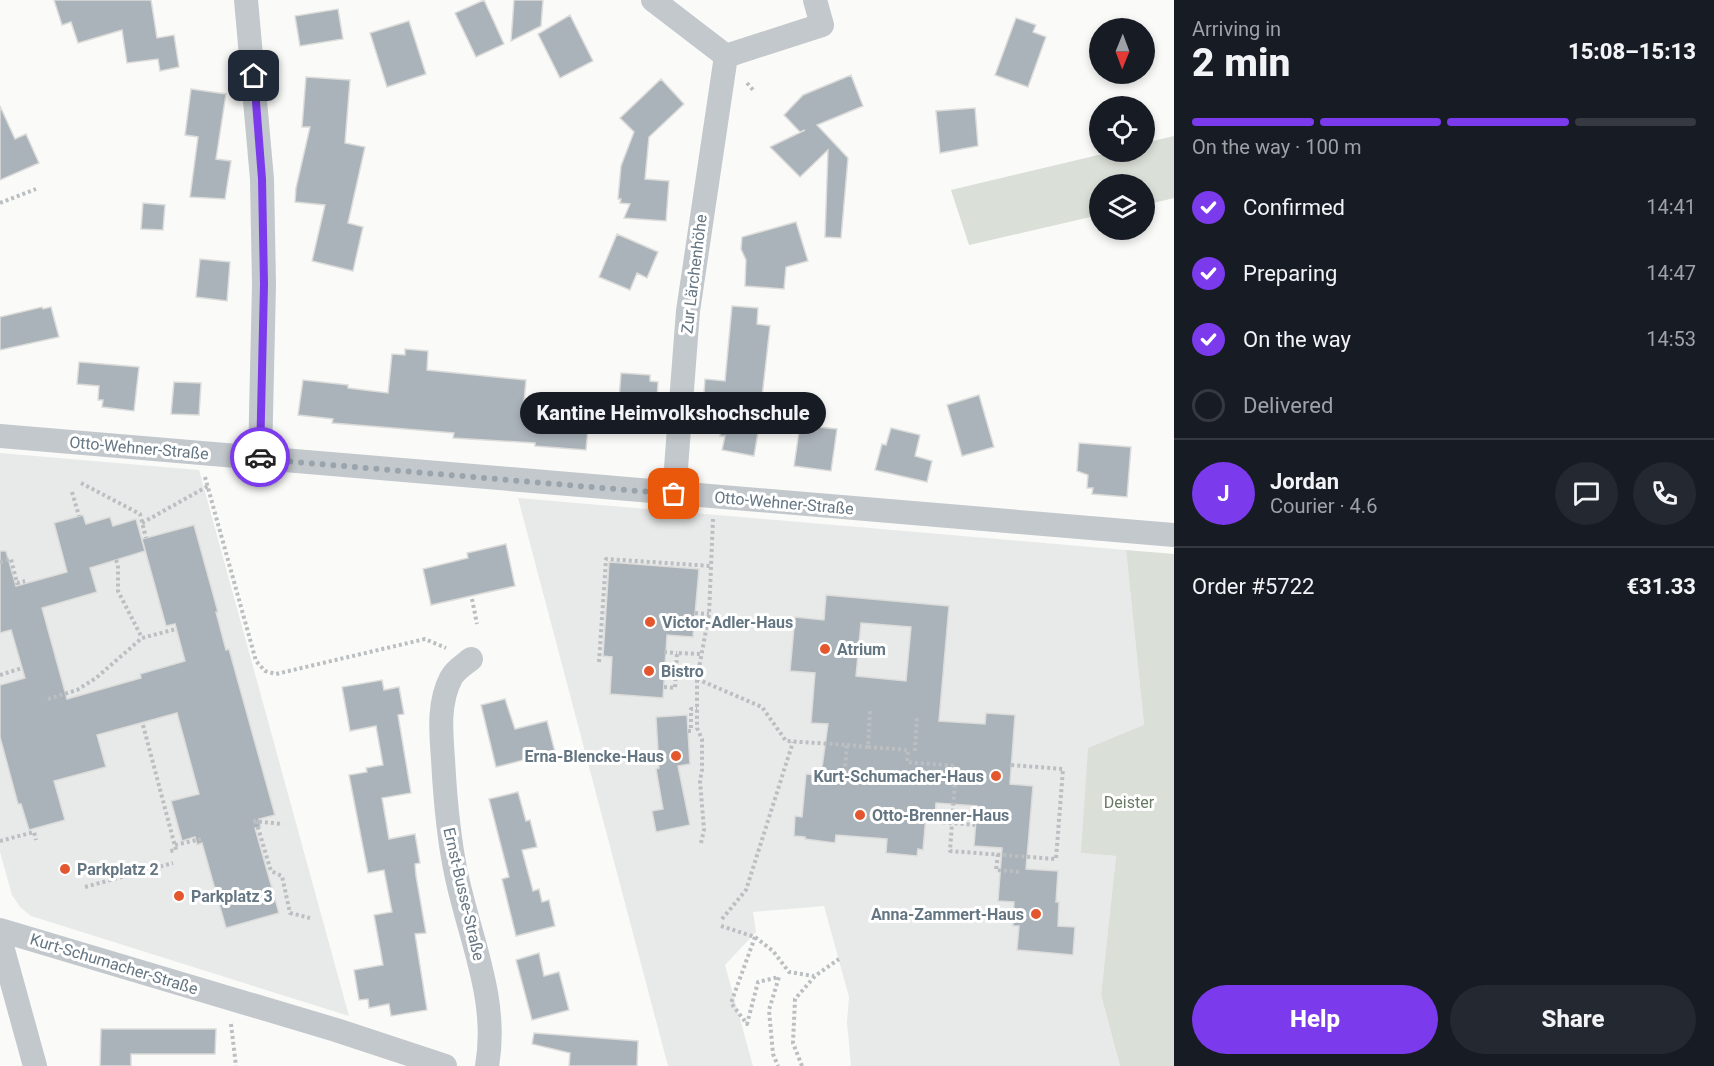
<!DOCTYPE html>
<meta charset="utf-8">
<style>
body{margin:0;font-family:Roboto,sans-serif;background:#242831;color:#f1f3f6;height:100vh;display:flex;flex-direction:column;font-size:22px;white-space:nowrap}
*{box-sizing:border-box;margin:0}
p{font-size:20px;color:#9ea1a6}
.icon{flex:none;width:33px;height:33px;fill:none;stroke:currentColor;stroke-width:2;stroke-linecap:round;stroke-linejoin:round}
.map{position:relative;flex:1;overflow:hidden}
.panel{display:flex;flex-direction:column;background:#171b24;width:540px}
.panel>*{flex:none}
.needle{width:39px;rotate:181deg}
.buttons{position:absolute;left:1089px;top:18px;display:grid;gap:12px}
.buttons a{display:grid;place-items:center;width:66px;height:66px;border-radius:50%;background:#171b24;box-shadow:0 3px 9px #0003;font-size:30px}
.pin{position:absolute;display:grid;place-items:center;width:51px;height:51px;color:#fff;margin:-26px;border-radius:12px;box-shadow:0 3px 9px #0006}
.courier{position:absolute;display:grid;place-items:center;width:60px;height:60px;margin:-30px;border:4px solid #7c3aed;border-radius:50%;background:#fff;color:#222;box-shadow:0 2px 8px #0007}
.bubble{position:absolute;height:42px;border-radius:21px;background:#171b24;box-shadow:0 3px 9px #0003;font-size:20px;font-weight:800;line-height:42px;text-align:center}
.overview em{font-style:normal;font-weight:800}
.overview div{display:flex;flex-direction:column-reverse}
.overview{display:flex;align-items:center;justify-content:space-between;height:102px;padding:0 18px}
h1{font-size:39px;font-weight:800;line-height:45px}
.bar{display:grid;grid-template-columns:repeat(4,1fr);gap:9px 6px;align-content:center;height:72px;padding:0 18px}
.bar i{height:8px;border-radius:4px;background:#363941}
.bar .selected{background:#7c3aed}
.bar p{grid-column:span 4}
.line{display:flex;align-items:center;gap:15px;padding:0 18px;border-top:2px solid #363941}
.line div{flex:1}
.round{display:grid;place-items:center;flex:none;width:63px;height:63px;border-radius:32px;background:#242831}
ol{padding:0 18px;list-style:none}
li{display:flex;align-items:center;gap:18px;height:66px}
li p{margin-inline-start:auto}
li .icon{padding:6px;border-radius:50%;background:#7c3aed;color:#fff;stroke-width:4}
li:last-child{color:#9ea1a6}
li i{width:33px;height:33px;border:3px solid #363941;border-radius:50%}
.button{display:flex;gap:12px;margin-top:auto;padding:12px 18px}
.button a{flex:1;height:69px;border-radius:36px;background:#7c3aed;color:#fff;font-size:24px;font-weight:800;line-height:69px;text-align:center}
.button a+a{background:#242831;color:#f1f3f6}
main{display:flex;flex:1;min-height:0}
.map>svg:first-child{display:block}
</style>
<main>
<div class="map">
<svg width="1174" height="1066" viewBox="0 0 1174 1066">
<rect width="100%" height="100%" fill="#fafaf8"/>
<path fill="#e8e9e9" d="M0,453L199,470L349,1016L31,916L20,907L12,895L0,852Z
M518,498L1126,550L1144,725L1081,853L1116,856L1101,995L1120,1066H851L847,1022L849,997L824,906L753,912L756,932L725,965L753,1066H668Z"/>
<path fill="#dadfd7" d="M1174,136V198L1145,205L1144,184H1100L1099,215L969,245L951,190L1111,152H1144L1145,143Z
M1126,550L1174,554V1066H1120L1101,995L1116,856L1081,853L1088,748L1144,725Z"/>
<path fill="#aab3b9" stroke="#dcdcda" stroke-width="1.5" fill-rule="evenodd" d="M54,0H151L157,38L174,35L179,67L160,71L158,59L127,63L122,30L78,43L71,22L62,25Z
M484,0L504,44L476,57L455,13Z
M514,0H543L541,26L511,41Z
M338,9L343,39L300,46L295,16Z
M570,15L593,61L560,78L538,34Z
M1016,18L1036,25L1033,32L1046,37L1028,87L995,75Z
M409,21L426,74L387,87L370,33Z
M851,75L863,106L817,125L848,158L841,238L825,237L828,150L800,177L770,147L805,130L800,132L784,115L803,95Z
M306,77L350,80L345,143L365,147L348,223L363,227L353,271L312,261L325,205L295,202L296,188L310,127H302Z
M661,79L684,104L649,137L645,179L669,181L666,221L624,218L630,204L620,203L621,199H618L621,166L634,132L620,118Z
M191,89L226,94L216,159L231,161L225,199L190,197L198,137L185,135Z
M0,106L15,139L26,134L39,163L0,180Z
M975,108L978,146L940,153L936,111Z
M143,203L165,205L163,230L141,229Z
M796,222L808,261L786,267L784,289L745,286L746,260L741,249L742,237Z
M617,234L658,252L647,278L637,273L630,290L599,277Z
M200,259L230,262L227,301L196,297Z
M732,306L758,308L757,324L770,326L762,397L764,398L754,456L722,450L725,436H720L725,411L703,407L705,379L725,381Z
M42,307L43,309L51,307L59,337L0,350V317Z
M405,349L428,351L427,370L526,380L524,402L564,404L562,426L588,428L586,450L535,446V443L453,438L454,433L332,423L333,419L298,415L303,380L348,385V388L388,393L392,354L405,355Z
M79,362L139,367L134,411L102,407L103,400H98L99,386L77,384Z
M621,373L650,375V381L658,382L656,415L618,412Z
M174,382L201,383L199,415L171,414Z
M979,395L994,447L962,456L947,405Z
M802,411L822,414L820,427L837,429L831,471L794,466Z
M891,428L920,435L915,456L932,461L927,482L875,470L882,444L886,445Z
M1079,443L1131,447L1127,497L1092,494L1093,488H1087L1088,475L1077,471Z
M83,515L86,524L110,517L113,526L136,519L145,551L90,568L97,592L42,608L67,699L141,678L140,674L185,661L175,624L166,626L142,539L194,525L218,612H216L226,650L229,649L275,815L259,819L261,827L255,828L279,913L226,928L202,843L197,845L195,837L182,841L171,801L199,794L177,713L97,735L106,767L54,781L65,820L29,830L21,804H18L0,737V685L25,678L11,630L0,633V551H6L16,586L67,572L54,523Z
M506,544L515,586L431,605L423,569L468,558L467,553Z
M609,562L699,569L693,637L667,635L663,698L610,694L612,657L603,656Z
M826,595L949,606L939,721L985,724L986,713L1015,715L1010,784L1033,786L1026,869L1058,871L1056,902H1059L1058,926L1075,927L1073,955L1017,950L1019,926H1013L1014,902L998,901L1002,848L974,846L977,806L936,803L935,817L926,816L923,850L918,849L917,856L886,853L887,839L836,835L835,843L805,839V837L794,836L795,816L802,817L806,774L821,775L828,724L811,723L815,673L790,671L795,617L824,620ZM861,623L911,627L906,681L856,676Z
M382,680L384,690L399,687L404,714L398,715L411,793L382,798L389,839L415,834L420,863L415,864L416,876L426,933L415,934L427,1010L391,1016L389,1004L369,1008L368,999L359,1000L354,970L383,965L374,915L392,912L384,870L368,873L349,775L367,772L366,768L383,765L376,726L350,731L342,687Z
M505,699L515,729L547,721L555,752L496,767L481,705Z
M687,715L690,764L678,766L690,825L656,832L652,811L663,809L656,769L659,768L656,717Z
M518,792L526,821L530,820L537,847L522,850L533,891L539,889L542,902L549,900L555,926L516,936L502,879L509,877L489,799Z
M539,953L544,976L559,972L569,1010L532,1020L516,960Z
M101,1029H216L215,1054H131V1066H100Z
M534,1033L638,1041L637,1066H569L570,1053L532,1044Z"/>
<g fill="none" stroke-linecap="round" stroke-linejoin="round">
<path stroke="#bbbfc2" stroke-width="4" stroke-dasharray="3 3" stroke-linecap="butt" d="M747,83L754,91
M0,203L36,189
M205,477L256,661L265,671L276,674L425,639L446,648
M81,483L140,514L146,538
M72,492L79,516
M142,523L208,486
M116,560L118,565V591L142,638
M0,562L11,559L17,583L25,581
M472,599L477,624
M695,613L709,614
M664,652L677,653
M599,662L606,559L711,566
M0,675L22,668
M697,679L762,707L786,741L847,745L844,778
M664,687L675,688L677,653L702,654
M48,699L77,690L96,678L142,638L176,629
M143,725L176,850L170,851
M688,731H691V709H697
M847,745L868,747L870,711
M868,747L908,750L907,762L956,766L950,851L1056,859L1063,769L1011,765
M915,751L917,715
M916,818L930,819L929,821L975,825
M253,821L283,824
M256,821L271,871L282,876L290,913L310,918
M0,841L34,832L36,840
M701,843L704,830L700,781L702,770V739L697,728V679L709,614L713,519
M175,845L201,839
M998,854L996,870L1022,872
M85,887L173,863
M722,919L746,890L793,742
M721,926L755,937L773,951L789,972L814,976
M755,937L731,1003L747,1024L758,982L779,977L769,1010L773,1054L778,1066
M231,1024L236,1066
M802,1066L793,1043L795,999L815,976L839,959"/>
<path stroke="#c3c8cc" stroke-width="24" d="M246,0L262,179L264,284L260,459
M653,0L726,56
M726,56L822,25L815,0
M0,436L1174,535
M674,494L688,311L726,56
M471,659C465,664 455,670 451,678C438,703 441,732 443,759C445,797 448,835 456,873C469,937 499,999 487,1066
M0,930L336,1030L445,1066
M0,939L35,1066"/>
</g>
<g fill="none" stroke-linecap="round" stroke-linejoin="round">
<path stroke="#99a4ac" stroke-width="6" stroke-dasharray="0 10.8" d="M260,457V459L674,494"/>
<path stroke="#7c3aed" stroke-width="8" d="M254,76L262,179L264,284L260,457"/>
</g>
<g fill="#e4572e" stroke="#fff" stroke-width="2">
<circle cx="650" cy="622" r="6"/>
<circle cx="825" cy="649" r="6"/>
<circle cx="649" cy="671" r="6"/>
<circle cx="676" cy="756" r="6"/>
<circle cx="996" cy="776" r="6"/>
<circle cx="860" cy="815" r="6"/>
<circle cx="65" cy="869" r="6"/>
<circle cx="179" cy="896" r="6"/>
<circle cx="1036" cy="914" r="6"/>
</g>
<g text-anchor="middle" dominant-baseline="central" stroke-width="6" stroke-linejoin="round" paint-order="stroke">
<g font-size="16" fill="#657683" stroke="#fff">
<text transform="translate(694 274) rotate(-83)">Zur Lärchenhöhe</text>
<text transform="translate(139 448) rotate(5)">Otto-Wehner-Straße</text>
<text transform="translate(784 503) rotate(5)">Otto-Wehner-Straße</text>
<text transform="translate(464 894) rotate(77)">Ernst-Busse-Straße</text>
<text transform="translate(114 964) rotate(17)">Kurt-Schumacher-Straße</text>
</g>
<g font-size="16" font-weight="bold" fill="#657683" stroke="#fff" text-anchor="start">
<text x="662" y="622">Victor-Adler-Haus</text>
<text x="837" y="649">Atrium</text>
<text x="661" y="671">Bistro</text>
<text x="664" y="756" text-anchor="end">Erna-Blencke-Haus</text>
<text x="984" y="776" text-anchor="end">Kurt-Schumacher-Haus</text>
<text x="872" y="815">Otto-Brenner-Haus</text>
<text x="77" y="869">Parkplatz 2</text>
<text x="191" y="896">Parkplatz 3</text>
<text x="1024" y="914" text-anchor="end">Anna-Zammert-Haus</text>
</g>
<g font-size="16" fill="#687a64" stroke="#fff">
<text x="1129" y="802">Deister</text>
</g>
</g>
</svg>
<div class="buttons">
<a><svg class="needle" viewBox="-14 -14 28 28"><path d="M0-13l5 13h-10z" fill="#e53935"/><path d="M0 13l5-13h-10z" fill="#9ea1a6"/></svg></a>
<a><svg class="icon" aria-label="locate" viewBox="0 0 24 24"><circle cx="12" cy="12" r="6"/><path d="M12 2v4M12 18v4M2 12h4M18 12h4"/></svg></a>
<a><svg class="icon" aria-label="layers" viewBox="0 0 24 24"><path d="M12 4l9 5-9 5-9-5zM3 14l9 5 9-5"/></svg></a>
</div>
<div class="pin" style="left:674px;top:494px;background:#ea580c"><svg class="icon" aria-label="bag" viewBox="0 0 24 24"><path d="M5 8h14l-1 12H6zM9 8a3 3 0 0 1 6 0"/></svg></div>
<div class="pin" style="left:254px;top:76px;background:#1f2937"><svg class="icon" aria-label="home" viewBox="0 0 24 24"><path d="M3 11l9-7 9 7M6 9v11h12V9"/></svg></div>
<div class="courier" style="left:260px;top:457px"><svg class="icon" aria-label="car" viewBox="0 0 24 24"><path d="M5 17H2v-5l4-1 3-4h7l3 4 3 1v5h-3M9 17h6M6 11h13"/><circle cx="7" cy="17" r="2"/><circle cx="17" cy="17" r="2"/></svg></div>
<div class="bubble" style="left:520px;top:392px;width:306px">Kantine Heimvolkshochschule</div>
</div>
<section class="panel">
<div class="overview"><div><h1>2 min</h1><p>Arriving in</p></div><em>15:08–15:13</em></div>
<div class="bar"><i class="selected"></i><i class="selected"></i><i class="selected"></i><i></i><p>On the way · 100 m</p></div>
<ol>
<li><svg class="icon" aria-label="check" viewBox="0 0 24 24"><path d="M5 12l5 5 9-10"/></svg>Confirmed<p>14:41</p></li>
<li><svg class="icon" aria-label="check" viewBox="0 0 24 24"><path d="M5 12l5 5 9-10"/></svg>Preparing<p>14:47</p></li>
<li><svg class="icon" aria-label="check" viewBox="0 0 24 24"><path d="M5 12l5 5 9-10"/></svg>On the way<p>14:53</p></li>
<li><i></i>Delivered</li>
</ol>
<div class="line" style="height:108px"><b class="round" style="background:#7c3aed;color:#fff">J</b><div><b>Jordan</b><p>Courier · 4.6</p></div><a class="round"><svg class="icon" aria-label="chat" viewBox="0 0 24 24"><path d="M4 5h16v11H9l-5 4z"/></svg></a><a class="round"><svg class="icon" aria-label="phone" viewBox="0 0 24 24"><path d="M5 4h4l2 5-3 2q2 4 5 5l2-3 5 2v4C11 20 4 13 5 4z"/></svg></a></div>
<div class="line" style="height:78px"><div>Order #5722</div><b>€31.33</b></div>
<div class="button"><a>Help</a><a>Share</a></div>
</section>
</main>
